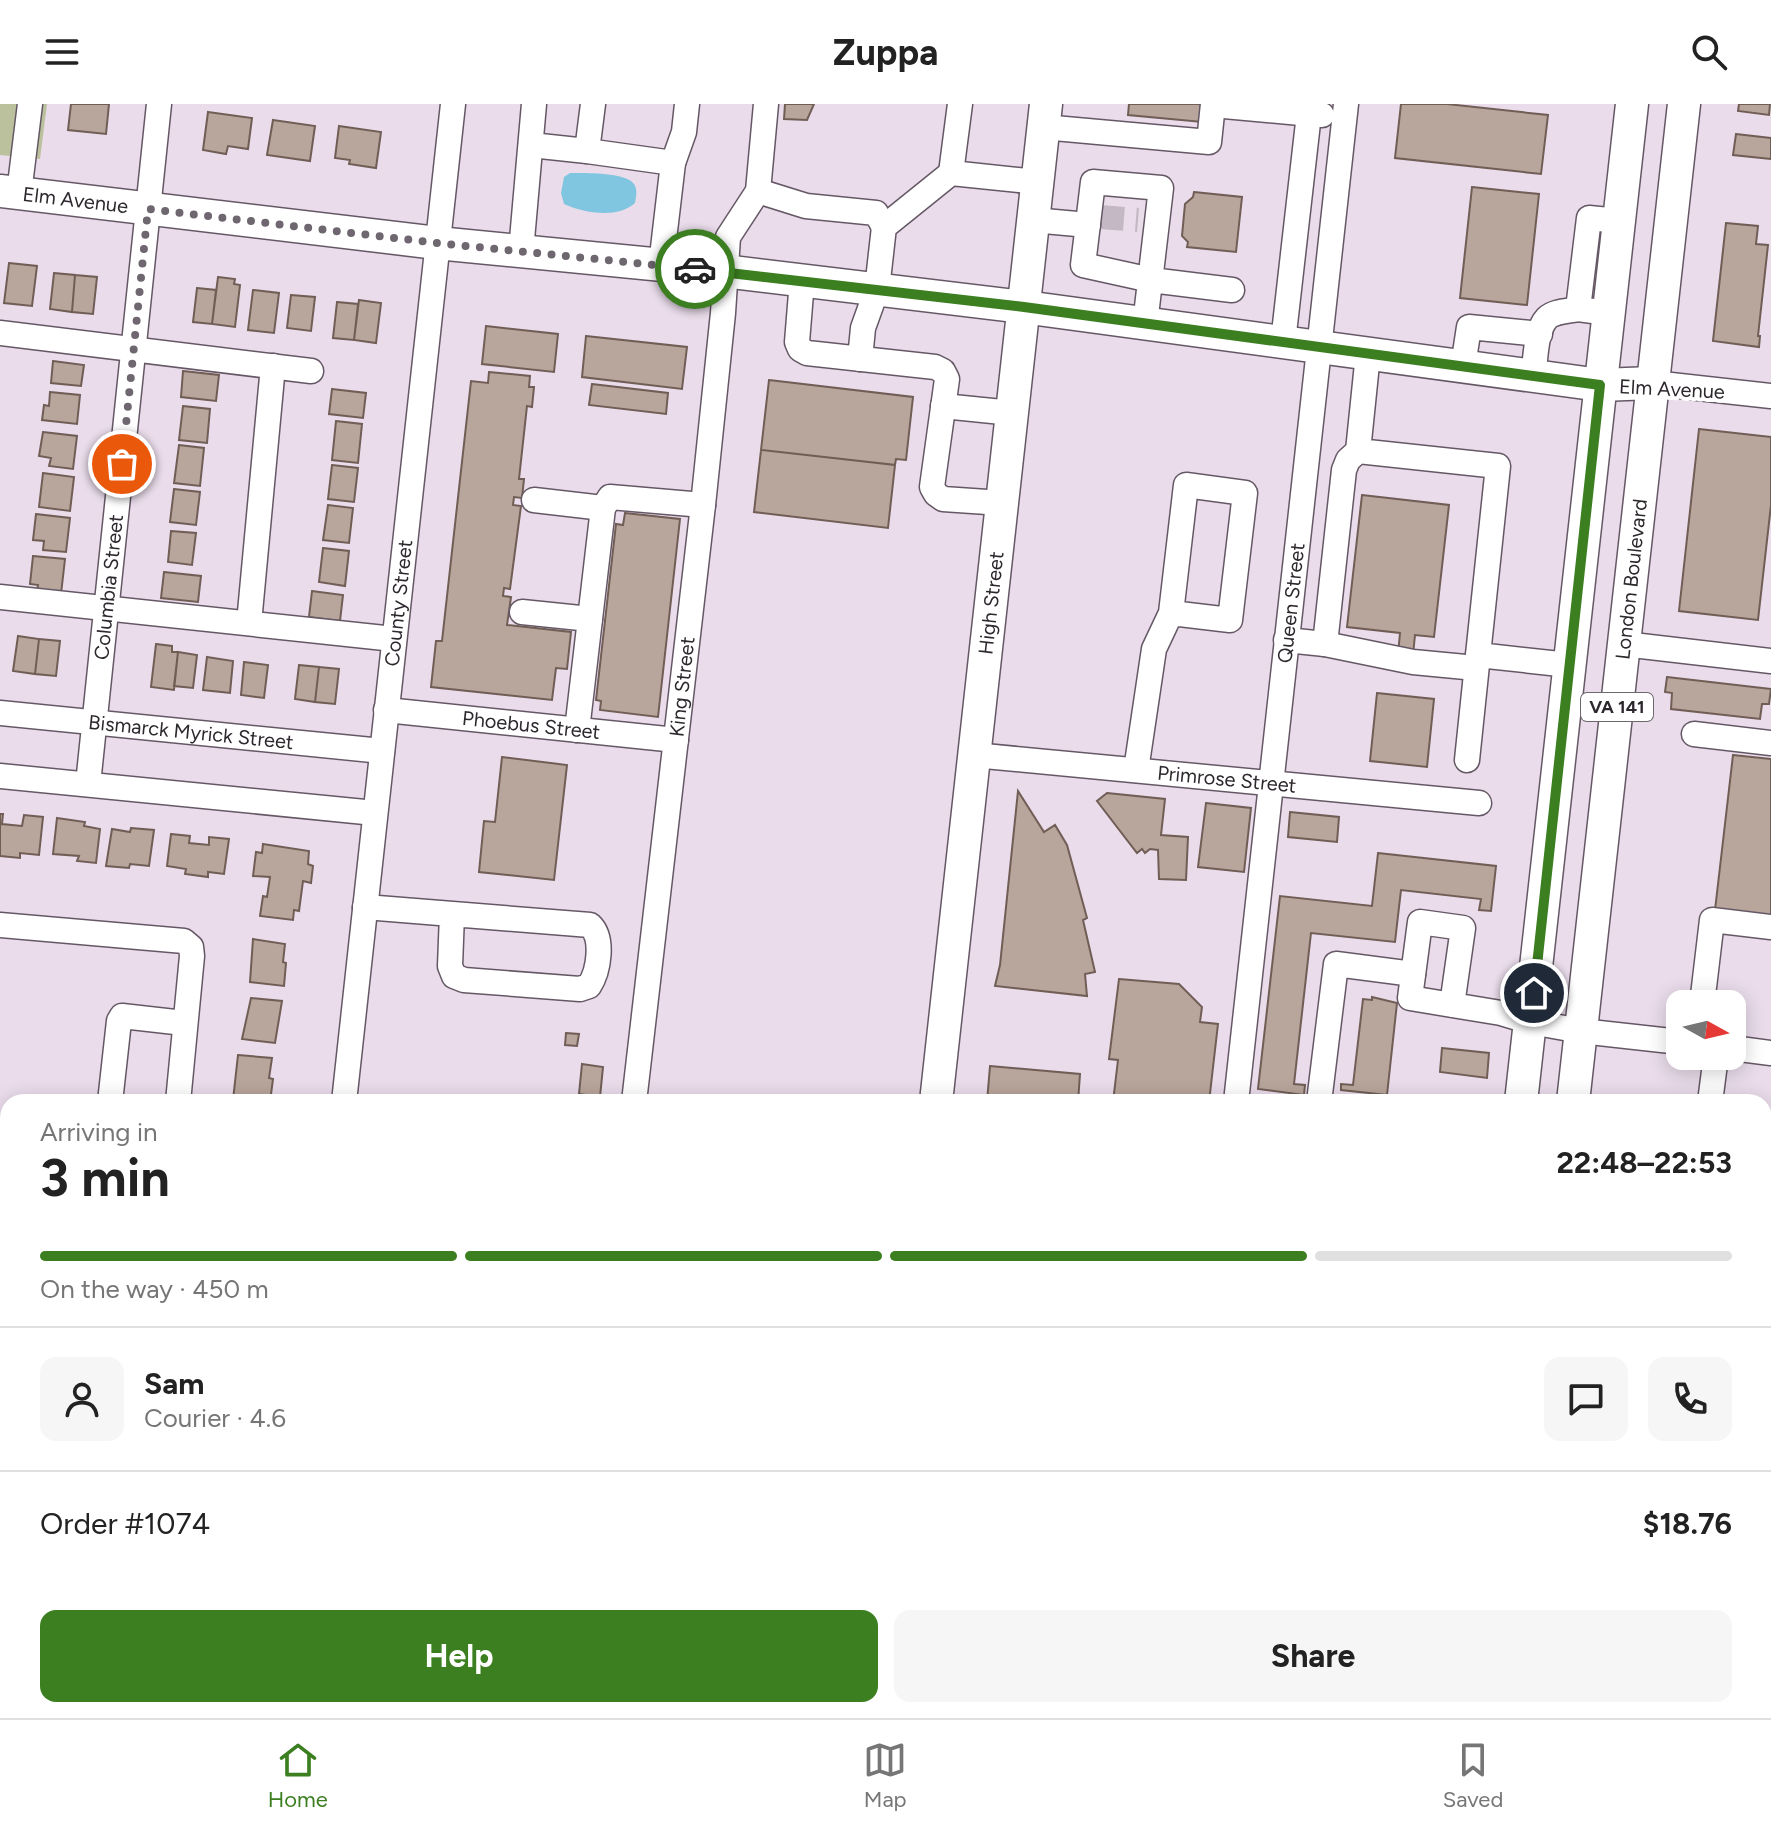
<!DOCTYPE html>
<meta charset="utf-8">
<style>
body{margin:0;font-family:Figtree,sans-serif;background:#f6f6f6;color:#222;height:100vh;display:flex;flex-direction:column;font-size:30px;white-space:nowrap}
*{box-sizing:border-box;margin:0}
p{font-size:26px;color:#767676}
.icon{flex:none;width:44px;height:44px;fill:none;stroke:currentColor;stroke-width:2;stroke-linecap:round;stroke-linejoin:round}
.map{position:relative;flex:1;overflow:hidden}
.side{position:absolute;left:0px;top:990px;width:1772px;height:624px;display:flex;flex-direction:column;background:#fff;border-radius:24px 24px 0 0;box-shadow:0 4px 20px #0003}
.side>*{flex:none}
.needle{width:52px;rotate:98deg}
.fabs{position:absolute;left:1666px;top:886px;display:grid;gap:16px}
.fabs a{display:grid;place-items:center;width:80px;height:80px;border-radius:16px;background:#fff;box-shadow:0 4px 20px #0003;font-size:40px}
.pin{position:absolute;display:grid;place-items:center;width:68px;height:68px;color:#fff;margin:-34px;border:4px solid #fff;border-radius:50%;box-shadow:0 2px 8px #0007}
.courier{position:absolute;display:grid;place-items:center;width:80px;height:80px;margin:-40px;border:6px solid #3b7f21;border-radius:50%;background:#fff;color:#222;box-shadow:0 2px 10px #0007}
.summary em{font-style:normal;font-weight:700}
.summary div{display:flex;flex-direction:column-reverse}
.summary{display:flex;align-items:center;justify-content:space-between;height:136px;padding:0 40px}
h1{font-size:52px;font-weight:700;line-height:60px}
.bar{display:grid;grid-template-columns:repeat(4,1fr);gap:12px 8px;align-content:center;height:96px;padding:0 40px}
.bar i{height:10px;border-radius:6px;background:#e0e0e0}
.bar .selected{background:#3b7f21}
.bar p{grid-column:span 4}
.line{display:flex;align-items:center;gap:20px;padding:0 40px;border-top:2px solid #e0e0e0}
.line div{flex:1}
.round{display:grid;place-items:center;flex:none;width:84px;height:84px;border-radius:16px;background:#f6f6f6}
.primary-button{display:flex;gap:16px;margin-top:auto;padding:16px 40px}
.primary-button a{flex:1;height:92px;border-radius:16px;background:#3b7f21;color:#fff;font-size:32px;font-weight:700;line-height:92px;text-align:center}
.primary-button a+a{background:#f6f6f6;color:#222}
header{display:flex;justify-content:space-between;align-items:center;height:104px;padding:0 40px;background:#fff;font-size:36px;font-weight:700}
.tab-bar{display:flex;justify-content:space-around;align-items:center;height:112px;border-top:2px solid #e0e0e0;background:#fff;font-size:22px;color:#767676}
.tab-bar a{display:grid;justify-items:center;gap:4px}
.tab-bar .selected{color:#3b7f21}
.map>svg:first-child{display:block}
</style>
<header><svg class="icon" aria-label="menu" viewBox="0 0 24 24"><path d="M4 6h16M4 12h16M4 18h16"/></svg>Zuppa<svg class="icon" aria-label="search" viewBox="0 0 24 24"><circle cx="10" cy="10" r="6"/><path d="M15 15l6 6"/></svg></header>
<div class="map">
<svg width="1771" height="1614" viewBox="0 0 1771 1614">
<rect width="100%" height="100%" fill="#eadceb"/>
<path fill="#bcc19d" d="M0,0H47L40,55L0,51Z"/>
<path fill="#81c6e0" d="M570,69C585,69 626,68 634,80C638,86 636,93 635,99C618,115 583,109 564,100L561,89L564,73Z"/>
<path fill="#b8a59b" stroke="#705e56" stroke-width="2" d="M71,0H109L106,30L68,26Z
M785,0H814L807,16L784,15Z
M1129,0H1204L1202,18L1128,11Z
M1401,0H1447L1548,11L1541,70L1395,54Z
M1739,0H1770L1769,11L1738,7Z
M208,8L252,14L248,45L228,42L226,50L203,46Z
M273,16L315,22L310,57L267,51Z
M339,22L381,28L376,64L349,60L350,56L335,54Z
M1736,30L1771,34V55L1733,51Z
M1472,83L1539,90L1527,201L1460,194Z
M1194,88L1242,93L1236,148L1187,143L1188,138L1182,132L1185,100L1193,93Z
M1726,119L1758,122L1756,140L1768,141L1758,232H1760L1759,243L1713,237Z
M9,159L37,162L32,202L4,199Z
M54,169L75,171L72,208L50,205Z
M75,171L97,173L93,210L72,208Z
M218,173L235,175L234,180L240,181L235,223L212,220Z
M197,184L216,186L212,220L193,218Z
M253,186L279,189L274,229L248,226Z
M291,191L315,193L311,227L287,224Z
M359,196L381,199L376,239L354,236Z
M337,198L358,200L354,236L333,234Z
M486,222L558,230L554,268L482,260Z
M586,232L687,243L682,285L582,273Z
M53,257L84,261L81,282L51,279Z
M183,267L219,271L216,297L181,293Z
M489,268L530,272L529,283H534L532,303L527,302L519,375H524L522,394L514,393L513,401L521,402L510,485L504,484L503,492L511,493L507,521L571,528L567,565L556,564L552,596L431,583L436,537H442L471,277L488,279Z
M769,276L913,293L906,356L896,355L895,361L761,346Z
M592,280L668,289L666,310L589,301Z
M332,285L366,289L363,314L329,310Z
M50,288L80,291L77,320L42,316L44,301L49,302Z
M183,302L210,305L207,339L179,336Z
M336,317L362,320L358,359L332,356Z
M1699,325L1771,333V401L1758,516L1679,507Z
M43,328L77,332L73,365L49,362L51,354L39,352Z
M179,341L204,344L200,382L174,379Z
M761,346L895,361L888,424L754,408Z
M332,361L358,364L354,398L328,395Z
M43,369L74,373L70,407L39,403Z
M174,385L200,388L196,421L170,418Z
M1362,391L1449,401L1434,533L1415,531L1413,551L1398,550L1400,529L1347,523Z
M328,401L353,404L349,439L323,436Z
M625,409L680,415L658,613L600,606L601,597L596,596L616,420L623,421Z
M36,410L70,414L66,448L43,446L44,437L33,436Z
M171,427L196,429L192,461L168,458Z
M323,444L349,447L345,482L319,478Z
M33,452L65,455L61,490L37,488L38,481L30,480Z
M164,468L201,472L198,498L161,494Z
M312,487L343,491L340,517L309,513Z
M18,532L39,535L35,570L13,567Z
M39,535L60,537L56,572L35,570Z
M156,540L172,542V548H178L174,586L151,583Z
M178,548L197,551L193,584L174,582Z
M207,553L233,557L230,589L203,586Z
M244,558L268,561L264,594L241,591Z
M299,561L319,563L315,598L295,595Z
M319,563L339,565L335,600L315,598Z
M1667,573L1771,585L1769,600H1762L1760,615L1671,605L1672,589L1665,588Z
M1377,589L1434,595L1427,663L1370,657Z
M1733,651L1771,655V812L1715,806Z
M502,653L567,661L554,776L479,768L484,717L495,718Z
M1018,687L1044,728L1055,721L1067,741L1087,814L1083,816L1095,868L1085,870L1087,892L995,882L1000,861Z
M1107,689L1165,695L1161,731L1188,733L1186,776L1159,775L1158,746L1150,745L1145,749L1142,745L1137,749L1097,697Z
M1206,699L1251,704L1244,768L1198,763Z
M1290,708L1339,713L1337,738L1288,733Z
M0,710H3L2,720L22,722L24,711L43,713L39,751L20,749V754L0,752Z
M57,714L85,718L84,722L100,725L96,759L77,757L79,752L53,750Z
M131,724L154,726L149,762L130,760L129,764L106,762L112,725L130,728Z
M171,730L190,732L189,739L209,741V733L229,735L224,770L208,768V773L185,770L186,765L167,762Z
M263,740L309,747L308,760L313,762L311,779L303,777L299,807L294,806L293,816L260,812L263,792L267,793L270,773L253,772L256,748L262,749Z
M1378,749L1496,762L1491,807L1479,806L1481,795L1401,786L1395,838L1311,829L1294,980L1305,981L1304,991L1258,985L1280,792L1372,802Z
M253,835L285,840L283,858L286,859L284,882L250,878Z
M1119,875L1179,880L1202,903L1200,918L1218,920L1209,998H1113L1118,956L1109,955Z
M1372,893L1397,899L1387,991L1341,986V980L1353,981L1363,895L1372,896Z
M251,894L282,897L275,939L242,935Z
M566,929L579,930L577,942L565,941Z
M1442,944L1489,949L1487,974L1440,968Z
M238,951L272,954L269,974L273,975L270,998L233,996Z
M582,960L603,963L600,993L579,990Z
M990,962L1080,970L1078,998H987Z
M0,1210L8,1211V1252L0,1251Z
M1764,1339H1771V1545L1764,1544V1440L1769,1393H1764Z
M0,1406L8,1410V1443L0,1439Z
M8,1602V1606H56L42,1614H13L6,1603Z"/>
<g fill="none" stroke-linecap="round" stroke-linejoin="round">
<path stroke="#c4b8c5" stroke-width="24" stroke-dasharray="24 12" stroke-linecap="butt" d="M1100,113L1138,116"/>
<g stroke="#655865" stroke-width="27">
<g id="minor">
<path d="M593,0L587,47L673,59L661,161"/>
<path d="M1213,1L1322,11"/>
<path d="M1043,23L1209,38L1213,0"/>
<path d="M531,41L587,47"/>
<path d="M673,59L684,28L687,0"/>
<path d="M951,69L960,0"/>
<path d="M758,87L806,102L876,109L884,123"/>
<path d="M19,89L30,0"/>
<path d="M1033,116L1088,121"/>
<path d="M521,147L534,0"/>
<path d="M802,177L797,238L800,245L807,249L935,263L943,267L947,275L932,383L936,390L943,395L1002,399"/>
<path d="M1608,209L1578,205L1589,114L1619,117"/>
<path d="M1145,220L1161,84L1093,78L1083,161L1151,176L1232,186"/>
<path d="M0,229L311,267"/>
<path d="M1283,238L1309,10"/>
<path d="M1368,250L1358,347L1498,362L1478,551L1569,561"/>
<path d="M860,255L863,224L877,185L884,123L951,69L1037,78"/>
<path d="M1463,262L1469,223L1540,230"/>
<path d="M1533,272C1536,255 1535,227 1547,214C1554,207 1569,207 1578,205"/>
<path d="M1653,279L1771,292"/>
<path d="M943,302L1012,309"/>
<path d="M534,396L603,404"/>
<path d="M0,493L394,535"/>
<path d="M522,508L590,515"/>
<path d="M249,519L273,262"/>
<path d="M1286,536L1325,540L1413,558L1476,564"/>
<path d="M1325,540L1344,366L1348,356L1358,347"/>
<path d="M1624,540L1771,557"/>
<path id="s1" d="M386,606L676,636"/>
<path id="s2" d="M0,609L382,647"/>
<path d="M577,626L603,404L610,393L703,401"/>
<path d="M1694,630L1771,639"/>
<path id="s3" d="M974,651L1479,699"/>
<path d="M1467,656L1478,551"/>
<path d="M1136,666L1154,545L1171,509L1186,381L1245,389L1230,516L1171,509"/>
<path d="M0,672L375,709"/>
<path id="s4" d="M88,680L159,0"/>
<path d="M365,803L590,821C604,834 599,867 589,882L580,885L464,876L454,872L450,862L452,810"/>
<path d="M0,821L184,837L191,843L192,852L178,998"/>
<path d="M1702,900L1712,816L1771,823"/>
<path d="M1452,901L1463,824L1420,818L1410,894L1501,909L1531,918L1581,927L1680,938"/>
<path d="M1732,944L1771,949"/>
<path d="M110,998L119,917L122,912L184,919"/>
<path id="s5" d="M344,998L453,0"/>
<path id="s6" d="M634,998L703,401L723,209L728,133L758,87L766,0"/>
<path id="s7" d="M1236,998L1346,0"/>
<path d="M1319,998L1336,860L1413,870"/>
<path d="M1710,998L1716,952"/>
<path d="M0,1173L8,1174"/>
<path d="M0,1320H8"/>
<path d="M1764,1559L1771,1560"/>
<path d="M1586,1606L1638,1614"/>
<path d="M278,1614L279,1606"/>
<path d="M425,1614L426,1606"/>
<path d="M497,1614L498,1606"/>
<path d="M563,1614L564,1606"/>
<path d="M1168,1614L1169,1606"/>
<path d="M1237,1614L1238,1606"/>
<path d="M1767,1614L1771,1598"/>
</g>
</g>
<g stroke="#655865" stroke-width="35">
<g id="major">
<path id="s8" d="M0,87L437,139L724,167L1024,203L1600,281L1653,279"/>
<path id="s9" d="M936,998L1046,0"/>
<path d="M1521,998L1632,0"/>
<path id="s10" d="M1573,998L1684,0"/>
<path d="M853,1614V1606"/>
<path d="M883,1614V1606"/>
<path d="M1453,1614L1454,1606"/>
<path d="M1505,1614L1506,1606"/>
</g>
</g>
<use href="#minor" stroke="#fff" stroke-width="24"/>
<use href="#major" stroke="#fff" stroke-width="32"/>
</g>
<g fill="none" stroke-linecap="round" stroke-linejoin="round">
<path stroke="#6f6770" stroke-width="8" stroke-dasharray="0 14.4" d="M122,360L148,105L437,139L695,165"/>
<path stroke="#3b7f21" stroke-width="10" d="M695,165L1024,203L1600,281L1534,889"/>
</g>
<g text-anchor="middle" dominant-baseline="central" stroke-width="8" stroke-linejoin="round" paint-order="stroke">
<rect fill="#fff" stroke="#6c686c" stroke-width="2" x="1581" y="589" width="72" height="28" rx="6"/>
<g font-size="18" font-weight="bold" fill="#2d282d">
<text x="1617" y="603">VA 141</text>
</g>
<g font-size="20" fill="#2d282d" stroke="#fff">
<text stroke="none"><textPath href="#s8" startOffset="76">Elm Avenue</textPath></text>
<text transform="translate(1672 285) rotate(3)">Elm Avenue</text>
<text stroke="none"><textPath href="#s10" startOffset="526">London Boulevard</textPath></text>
<text stroke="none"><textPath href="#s4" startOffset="198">Columbia Street</textPath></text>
<text stroke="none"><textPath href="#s5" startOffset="502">County Street</textPath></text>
<text stroke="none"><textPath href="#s9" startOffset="502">High Street</textPath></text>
<text stroke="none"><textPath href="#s7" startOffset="502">Queen Street</textPath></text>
<text stroke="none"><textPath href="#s6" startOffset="418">King Street</textPath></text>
<text stroke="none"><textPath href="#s1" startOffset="146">Phoebus Street</textPath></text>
<text stroke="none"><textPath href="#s2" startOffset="192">Bismarck Myrick Street</textPath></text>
<text stroke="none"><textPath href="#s3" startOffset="254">Primrose Street</textPath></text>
</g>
</g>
</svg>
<div class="fabs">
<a><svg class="needle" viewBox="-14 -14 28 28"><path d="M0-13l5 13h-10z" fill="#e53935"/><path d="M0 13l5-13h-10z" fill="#767676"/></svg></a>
</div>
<div class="pin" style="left:122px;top:360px;background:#ea580c"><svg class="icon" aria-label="bag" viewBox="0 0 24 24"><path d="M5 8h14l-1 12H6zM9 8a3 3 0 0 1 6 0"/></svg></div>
<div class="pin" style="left:1534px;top:889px;background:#1f2937"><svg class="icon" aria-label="home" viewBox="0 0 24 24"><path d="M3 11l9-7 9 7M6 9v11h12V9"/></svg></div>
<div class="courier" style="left:695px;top:165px"><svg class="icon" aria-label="car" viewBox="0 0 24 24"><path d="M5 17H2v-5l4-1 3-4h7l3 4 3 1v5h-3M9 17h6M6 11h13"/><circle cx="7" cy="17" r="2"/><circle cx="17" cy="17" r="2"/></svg></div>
<section class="side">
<div class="summary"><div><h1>3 min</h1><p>Arriving in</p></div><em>22:48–22:53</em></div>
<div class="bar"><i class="selected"></i><i class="selected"></i><i class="selected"></i><i></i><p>On the way · 450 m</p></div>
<div class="line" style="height:144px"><a class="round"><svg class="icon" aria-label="person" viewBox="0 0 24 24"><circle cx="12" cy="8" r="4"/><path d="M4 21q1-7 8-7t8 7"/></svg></a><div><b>Sam</b><p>Courier · 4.6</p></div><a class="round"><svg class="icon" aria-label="chat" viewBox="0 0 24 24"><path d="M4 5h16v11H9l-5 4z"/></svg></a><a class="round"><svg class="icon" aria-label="phone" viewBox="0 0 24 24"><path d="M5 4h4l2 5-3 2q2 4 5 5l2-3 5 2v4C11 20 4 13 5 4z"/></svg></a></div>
<div class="line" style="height:104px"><div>Order #1074</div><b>$18.76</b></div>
<div class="primary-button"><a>Help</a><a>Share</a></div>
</section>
</div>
<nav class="tab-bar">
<a class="selected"><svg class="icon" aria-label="home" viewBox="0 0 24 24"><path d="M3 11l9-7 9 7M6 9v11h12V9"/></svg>Home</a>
<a><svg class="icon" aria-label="map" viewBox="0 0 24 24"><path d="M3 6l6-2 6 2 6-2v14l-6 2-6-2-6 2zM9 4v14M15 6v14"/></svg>Map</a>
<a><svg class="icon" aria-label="saved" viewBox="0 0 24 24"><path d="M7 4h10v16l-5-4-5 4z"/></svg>Saved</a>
</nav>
